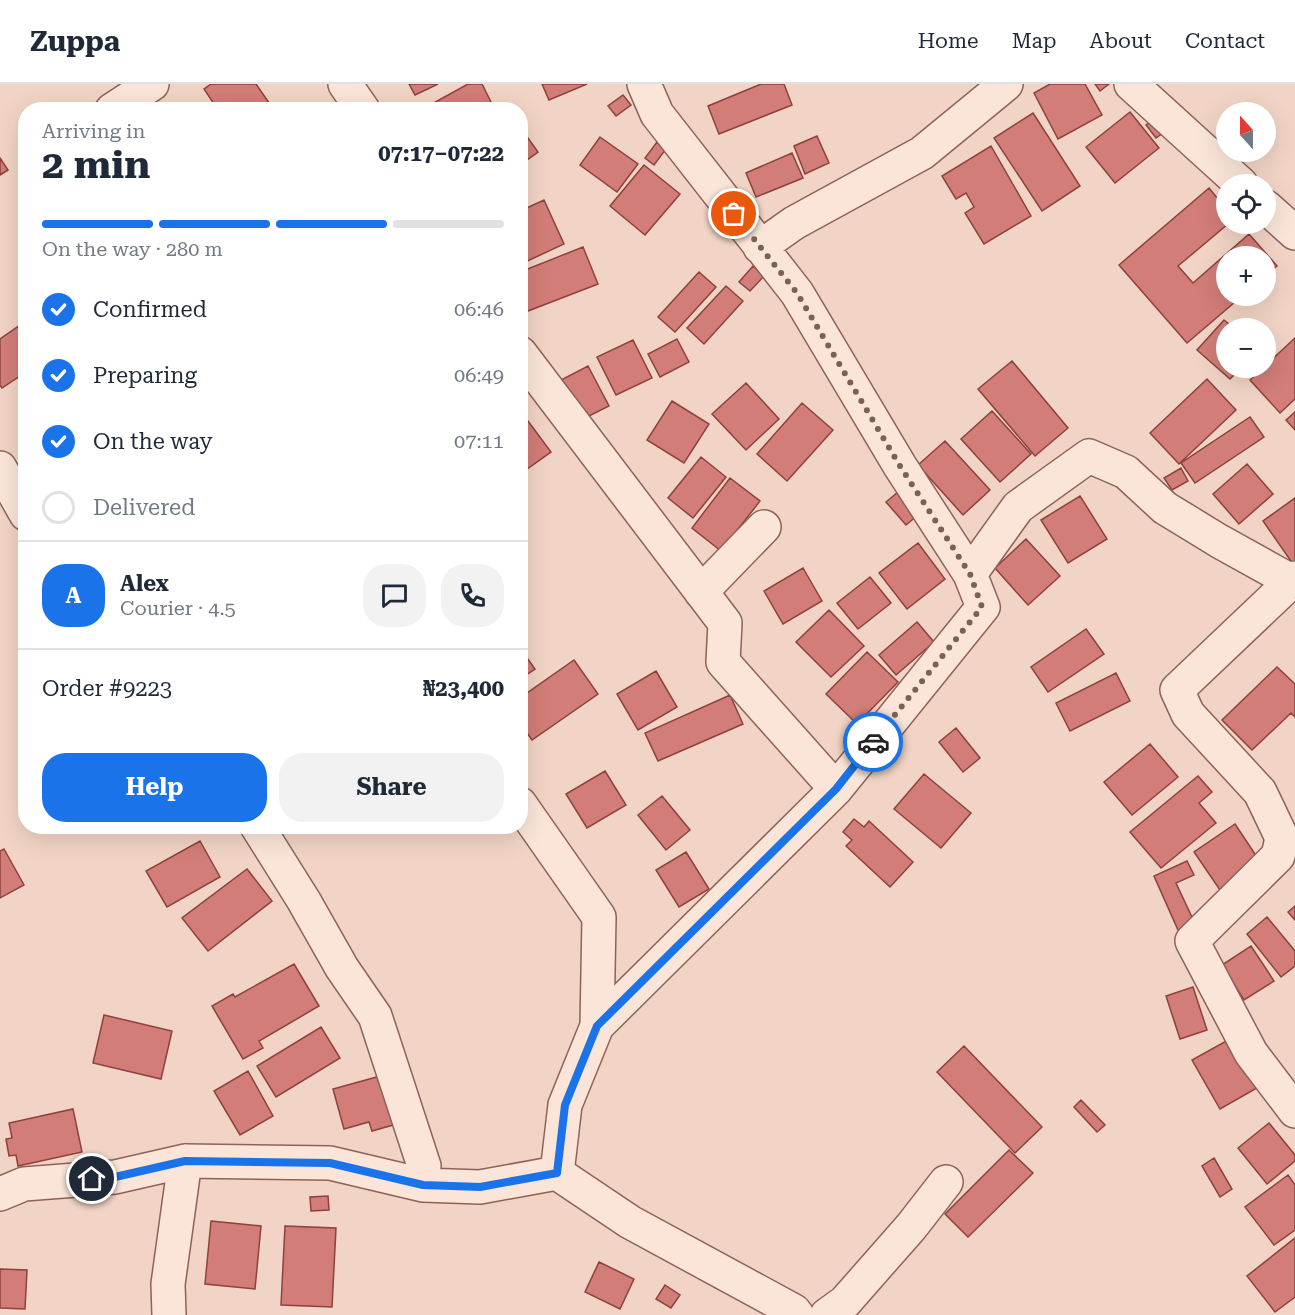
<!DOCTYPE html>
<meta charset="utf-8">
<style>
body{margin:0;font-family:"Roboto Serif",serif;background:#f2f2f3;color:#1f2937;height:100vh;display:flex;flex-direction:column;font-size:22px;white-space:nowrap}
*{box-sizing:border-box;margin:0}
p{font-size:20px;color:#747a83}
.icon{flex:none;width:33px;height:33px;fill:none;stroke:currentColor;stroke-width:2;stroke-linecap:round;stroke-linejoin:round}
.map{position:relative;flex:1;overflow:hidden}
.panel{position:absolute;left:18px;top:18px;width:510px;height:732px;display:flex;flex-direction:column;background:#fff;border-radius:24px;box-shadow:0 6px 24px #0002}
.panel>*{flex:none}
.needle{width:39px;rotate:339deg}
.tools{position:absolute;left:1216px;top:18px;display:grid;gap:12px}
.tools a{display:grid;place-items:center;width:60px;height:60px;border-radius:50%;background:#fff;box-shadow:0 6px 24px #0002;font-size:30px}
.pin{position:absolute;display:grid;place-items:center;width:51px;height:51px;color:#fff;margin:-26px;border:3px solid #fff;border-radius:50%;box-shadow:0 2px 6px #0007}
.courier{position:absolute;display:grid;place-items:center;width:60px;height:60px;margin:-30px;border:4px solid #1a73e8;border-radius:50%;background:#fff;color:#222;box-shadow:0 2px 8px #0007}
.summary em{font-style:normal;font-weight:700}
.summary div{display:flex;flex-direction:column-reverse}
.summary{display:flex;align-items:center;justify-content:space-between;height:102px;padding:0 24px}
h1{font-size:39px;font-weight:700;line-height:45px}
.bar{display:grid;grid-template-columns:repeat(4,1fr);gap:9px 6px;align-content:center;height:72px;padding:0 24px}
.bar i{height:8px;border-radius:4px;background:#e0e1e3}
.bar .selected{background:#1a73e8}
.bar p{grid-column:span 4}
.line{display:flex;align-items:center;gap:15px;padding:0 24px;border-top:2px solid #e0e1e3}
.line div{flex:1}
.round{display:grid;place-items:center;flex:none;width:63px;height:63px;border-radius:24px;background:#f2f2f3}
ol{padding:0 24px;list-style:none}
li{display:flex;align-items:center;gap:18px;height:66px}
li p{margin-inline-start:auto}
li .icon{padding:6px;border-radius:50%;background:#1a73e8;color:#fff;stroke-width:4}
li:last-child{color:#747a83}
li i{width:33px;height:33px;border:3px solid #e0e1e3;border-radius:50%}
.primary-button{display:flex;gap:12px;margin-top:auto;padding:12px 24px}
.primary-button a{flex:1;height:69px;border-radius:24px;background:#1a73e8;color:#fff;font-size:24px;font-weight:700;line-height:69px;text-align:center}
.primary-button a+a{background:#f2f2f3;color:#1f2937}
header{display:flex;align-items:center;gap:36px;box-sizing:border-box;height:84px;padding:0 30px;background:#fff;border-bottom:2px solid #e0e1e3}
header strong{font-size:28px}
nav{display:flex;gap:33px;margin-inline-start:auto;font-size:21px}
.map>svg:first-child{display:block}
</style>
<header>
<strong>Zuppa</strong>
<nav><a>Home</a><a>Map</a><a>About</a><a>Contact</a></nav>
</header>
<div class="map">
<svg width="1295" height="1231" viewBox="0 0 1295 1231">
<rect width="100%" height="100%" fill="#f1d4c5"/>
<path fill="#d27d78" stroke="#8e413d" stroke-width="1.5" d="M211,0H256L274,26H218L204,5Z
M409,0H438L415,11Z
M468,0H482L495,26H430L428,22Z
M542,0H587L549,16Z
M761,0H784L792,21L719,50L708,22Z
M1050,0H1085L1102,31L1058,55L1034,9Z
M1095,0H1109L1100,7Z
M623,11L631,21L616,32L608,22Z
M1130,28L1159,64L1115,99L1086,63Z
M1033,29L1080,102L1042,127L994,54Z
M1158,33L1167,46L1156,54L1146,41Z
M520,43L538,68L520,81Z
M817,52L829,79L805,90L794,62Z
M600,53L638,80L617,108L580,81Z
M657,58L666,65L654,81L645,74Z
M991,62L1031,132L984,160L965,129L974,123L966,109L956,115L942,92Z
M792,69L803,94L756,113L746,89Z
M0,74L8,86L0,91Z
M644,81L680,110L645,151L610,122Z
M1209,104L1227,126L1228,140L1178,182L1193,199L1249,150L1277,182L1266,191V172H1227V212H1242L1187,259L1119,181Z
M544,116L564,160L523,179L520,173V127Z
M583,163L598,200L528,227L520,209V188Z
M753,182L764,192L750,207L739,198Z
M699,188L716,203L675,248L658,233Z
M726,202L743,217L704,260L687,244Z
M1224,236L1234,244H1227V284H1241L1230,295L1197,266Z
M26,237V288L2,304L0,301V255Z
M1295,254V315L1280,329L1250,296L1263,284H1266V281Z
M677,255L689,278L660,293L648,270Z
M633,256L652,294L616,311L597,273Z
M1012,277L1068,344L1035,372L978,305Z
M588,282L609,322L581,336L561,296Z
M1207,295L1236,326L1179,380L1150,349Z
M746,299L779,335L746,366L712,330Z
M672,317L709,340L684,379L647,356Z
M802,319L833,346L787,397L757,370Z
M992,327L1031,370L1000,398L961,355Z
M1295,328V346L1286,336Z
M525,333L551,368L520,390V336Z
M1250,333L1264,353L1195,399L1181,379Z
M945,357L990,406L963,431L918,381Z
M701,373L726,393L693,434L668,414Z
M1247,380L1273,410L1239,440L1213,410Z
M1181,384L1188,397L1172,406L1164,394Z
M730,394L760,417L721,467L692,444Z
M898,408L918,431L906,441L886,418Z
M1080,412L1107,455L1068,479L1041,436Z
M1295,414V479L1293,480L1263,437Z
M1026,455L1060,492L1028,521L995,484Z
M918,459L945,495L907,525L879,489Z
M803,484L822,517L783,540L764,507Z
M870,493L891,519L858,545L837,519Z
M829,526L864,562L831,593L796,558Z
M917,538L934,558L896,591L879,571Z
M1086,545L1104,570L1048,608L1031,583Z
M520,564L535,585L520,595Z
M867,568L898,598L857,640L826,610Z
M574,576L598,610L532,656L520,639V614Z
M1277,583L1295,600V633L1291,629L1252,666L1222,636Z
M656,587L677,623L638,646L617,610Z
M1116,589L1130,617L1070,647L1056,619Z
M730,611L743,640L658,677L645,649Z
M956,644L980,674L963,688L939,658Z
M1150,660L1178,693L1132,731L1104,698Z
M605,687L626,721L587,744L566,710Z
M924,690L971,729L941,764L894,725Z
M1198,692L1212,708L1199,719L1216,739L1161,784L1130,748Z
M662,712L690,746L666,766L638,731Z
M854,735L864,743L869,737L913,778L890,803L846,762L852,756L843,748Z
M1235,740L1261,779L1220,806L1194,768Z
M200,757L220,793L167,823L146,787Z
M4,765L24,801L0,814V767Z
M686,768L709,805L679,823L656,786Z
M1187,777L1194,791L1176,799L1199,848L1182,855L1154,792Z
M247,785L272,817L208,867L182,834Z
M1295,822V836L1288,828Z
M1267,833L1295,867V882L1281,893L1247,850Z
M1251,862L1274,897L1244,916L1222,881Z
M294,880L319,922L259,957L263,964L243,975L212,922L233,910L235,913Z
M1193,903L1207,946L1180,955L1166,912Z
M104,931L172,947L161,995L93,979Z
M321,943L340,974L276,1013L257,982Z
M1237,951L1264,1000L1220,1025L1192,976Z
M964,962L1042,1043L1015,1069L937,988Z
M248,987L273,1032L240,1051L214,1007Z
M384,991L397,1040L372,1047L369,1038L344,1045L333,1005Z
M1081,1016L1105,1041L1097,1048L1074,1023Z
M73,1025L82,1068L18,1082L16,1071L9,1072L6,1055L12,1054L9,1039Z
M1269,1039L1295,1071V1077L1267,1100L1238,1064Z
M1009,1066L1033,1089L968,1153L945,1130Z
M1214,1074L1232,1105L1220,1113L1202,1082Z
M1288,1091L1295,1101V1146L1274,1161L1245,1123Z
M328,1112L329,1126L311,1127L310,1113Z
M211,1137L261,1142L255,1205L205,1200Z
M285,1142L336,1144L332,1223L281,1221Z
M1295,1154V1213L1275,1228L1247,1192Z
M599,1178L634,1195L620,1225L585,1208Z
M0,1185L27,1186L25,1225L0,1224Z
M665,1201L680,1211L671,1224L656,1215Z"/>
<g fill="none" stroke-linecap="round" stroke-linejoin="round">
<g stroke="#8e6259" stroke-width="36">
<path id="minor" d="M345,0L363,26
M1131,0L1241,100
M112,26L152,0
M1266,123L1295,149
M760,163L794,139L922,69L1006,0
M520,269L725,539L723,578L836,705
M0,384L26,430
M970,490L1018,423L1089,372L1126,388L1165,424L1219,457L1291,497
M1295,494L1177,606L1188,630L1260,708L1282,754L1278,772L1192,857L1251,969L1295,1027
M701,508L764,443
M520,720L599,833L597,942
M257,742L304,817L342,884L375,932L424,1082L423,1101
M557,1089L565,1021L597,942L836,705L983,523L970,490L900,382L797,209L657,30L644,0
M0,1110L24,1100L115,1093L185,1077L330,1079L423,1101L480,1103L557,1089L630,1138L794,1227L797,1231
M169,1231L168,1200L185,1077
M827,1231L845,1218L911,1143L946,1098"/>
</g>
<use href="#minor" stroke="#fbe5d9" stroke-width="33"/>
</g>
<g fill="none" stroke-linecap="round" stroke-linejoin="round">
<path stroke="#7c6058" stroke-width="6" stroke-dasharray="0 10.8" d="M734,130L797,209L900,382L970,490L982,523L873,658"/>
<path stroke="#1a73e8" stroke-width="8" d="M92,1095L115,1093L185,1077L330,1079L423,1101L480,1103L557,1089L565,1021L597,942L836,705L873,658"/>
</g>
</svg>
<div class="tools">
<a><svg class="needle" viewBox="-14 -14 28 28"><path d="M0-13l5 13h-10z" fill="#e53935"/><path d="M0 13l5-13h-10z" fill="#747a83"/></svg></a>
<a><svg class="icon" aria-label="locate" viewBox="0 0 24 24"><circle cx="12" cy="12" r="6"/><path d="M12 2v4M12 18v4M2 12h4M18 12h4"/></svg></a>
<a>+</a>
<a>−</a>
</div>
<div class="pin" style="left:734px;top:130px;background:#ea580c"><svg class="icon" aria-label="bag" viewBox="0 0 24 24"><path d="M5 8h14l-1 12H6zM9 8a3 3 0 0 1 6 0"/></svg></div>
<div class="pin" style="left:92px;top:1095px;background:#1f2937"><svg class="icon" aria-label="home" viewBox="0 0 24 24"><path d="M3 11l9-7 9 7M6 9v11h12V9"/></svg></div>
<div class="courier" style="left:873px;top:658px"><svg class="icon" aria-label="car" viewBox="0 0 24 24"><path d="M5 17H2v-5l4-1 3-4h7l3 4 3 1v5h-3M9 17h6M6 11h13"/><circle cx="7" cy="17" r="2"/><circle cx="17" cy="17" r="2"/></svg></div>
<section class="panel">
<div class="summary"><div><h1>2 min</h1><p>Arriving in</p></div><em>07:17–07:22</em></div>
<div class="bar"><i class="selected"></i><i class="selected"></i><i class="selected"></i><i></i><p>On the way · 280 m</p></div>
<ol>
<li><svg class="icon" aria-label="check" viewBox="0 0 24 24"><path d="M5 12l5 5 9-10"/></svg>Confirmed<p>06:46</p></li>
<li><svg class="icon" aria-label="check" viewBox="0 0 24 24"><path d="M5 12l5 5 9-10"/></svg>Preparing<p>06:49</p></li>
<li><svg class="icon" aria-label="check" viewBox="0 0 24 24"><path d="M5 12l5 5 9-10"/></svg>On the way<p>07:11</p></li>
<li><i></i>Delivered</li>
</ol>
<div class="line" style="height:108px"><b class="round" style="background:#1a73e8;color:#fff">A</b><div><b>Alex</b><p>Courier · 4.5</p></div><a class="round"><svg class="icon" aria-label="chat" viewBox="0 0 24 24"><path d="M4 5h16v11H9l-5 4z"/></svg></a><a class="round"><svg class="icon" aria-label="phone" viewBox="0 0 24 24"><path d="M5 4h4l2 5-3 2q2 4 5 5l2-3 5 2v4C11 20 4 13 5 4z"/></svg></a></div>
<div class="line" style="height:78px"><div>Order #9223</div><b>₦23,400</b></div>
<div class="primary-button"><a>Help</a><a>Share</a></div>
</section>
</div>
